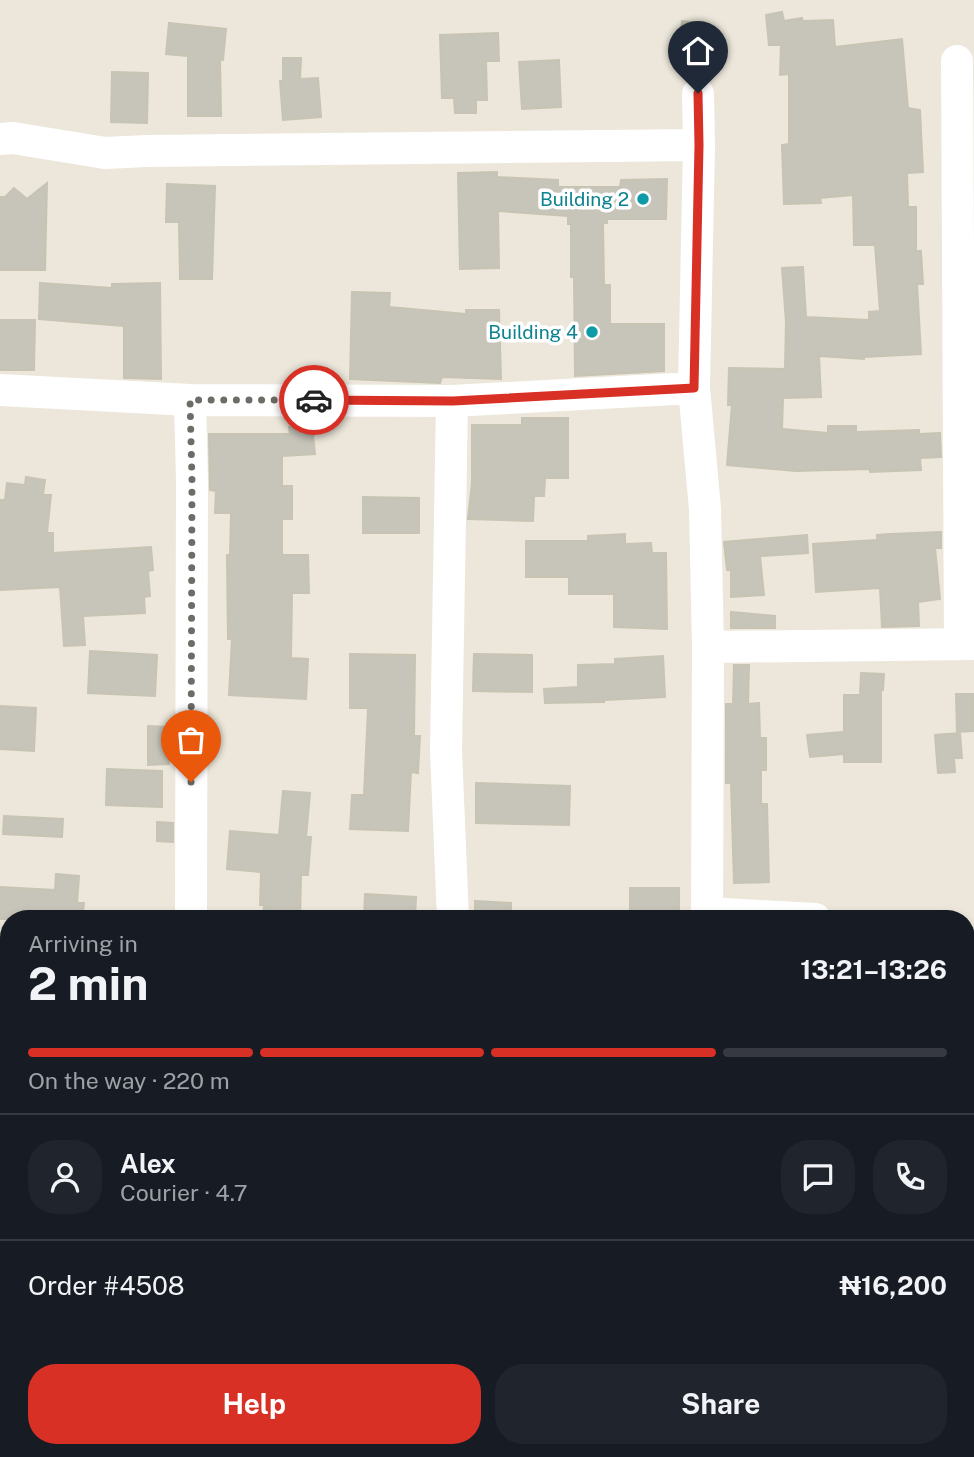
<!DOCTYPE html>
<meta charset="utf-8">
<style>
body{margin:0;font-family:"Public Sans",sans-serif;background:#20242c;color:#f1f3f6;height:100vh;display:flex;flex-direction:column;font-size:26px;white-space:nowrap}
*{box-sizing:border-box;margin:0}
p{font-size:23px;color:#9ea1a6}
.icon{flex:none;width:38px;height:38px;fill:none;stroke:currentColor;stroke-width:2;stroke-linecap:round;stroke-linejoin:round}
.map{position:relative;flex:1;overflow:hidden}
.side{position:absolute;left:0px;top:910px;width:975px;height:548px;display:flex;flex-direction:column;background:#171b24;border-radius:28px 28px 0 0;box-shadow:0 4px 10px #0003}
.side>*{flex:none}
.pin{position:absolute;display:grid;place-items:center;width:60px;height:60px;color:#fff;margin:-72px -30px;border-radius:50% 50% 50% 0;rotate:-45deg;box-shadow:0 0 7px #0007}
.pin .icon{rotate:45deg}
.courier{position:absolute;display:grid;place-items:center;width:70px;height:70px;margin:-35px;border:5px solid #d93025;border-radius:50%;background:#fff;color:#222;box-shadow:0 2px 9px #0007}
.overview em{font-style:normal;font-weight:700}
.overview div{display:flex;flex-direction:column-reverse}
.overview{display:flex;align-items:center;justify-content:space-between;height:119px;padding:0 28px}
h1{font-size:46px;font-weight:700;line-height:52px}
.bar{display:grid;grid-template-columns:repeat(4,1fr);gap:10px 7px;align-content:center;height:84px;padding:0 28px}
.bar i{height:9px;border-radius:5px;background:#363941}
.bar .on{background:#d93025}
.bar p{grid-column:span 4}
.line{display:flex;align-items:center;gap:18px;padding:0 28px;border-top:2px solid #363941}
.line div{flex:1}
.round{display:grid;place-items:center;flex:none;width:74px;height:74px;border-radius:28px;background:#20242c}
.button{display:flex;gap:14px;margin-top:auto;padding:14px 28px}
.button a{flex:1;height:80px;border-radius:28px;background:#d93025;color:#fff;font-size:28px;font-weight:700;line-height:80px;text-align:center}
.button a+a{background:#20242c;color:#f1f3f6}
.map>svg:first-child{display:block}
</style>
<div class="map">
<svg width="974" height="1457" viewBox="0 0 974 1457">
<rect width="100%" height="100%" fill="#ece7da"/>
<path fill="#c7c4b9" stroke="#c7c4b3" stroke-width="2" d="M782,12L784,21L802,18L803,21L833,20L835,47L902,39L908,108L920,110L923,172L907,173L908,207H916V251H921L923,284H917L921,354L864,357V359L819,356L821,397L783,398L782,429L828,433V426H856V432L919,430V434L940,433L941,457L920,458L921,470L870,472V469L796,471L727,465L732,405H728L729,368L785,369L786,322L782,268L803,267L806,317L869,320V312L880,311L875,245H854L853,195L820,198L821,203L784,204L782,145L789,144V74L780,75L781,45H769L766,15Z
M682,21L699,23L697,45L680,43Z
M169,23L226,29L223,60L220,59L221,116H188V56L166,54Z
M498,33L499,61H486L487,100H476V113H455L454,98H442L440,35Z
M283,58H301L300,79L318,78L321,117L283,120L280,81H283Z
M559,60L561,107L522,109L519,62Z
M112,72L148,73L147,123L111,122Z
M497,172V177L558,180V187H620L621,180L667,179L666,219H607V223H603L604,285H610V324H664V371L575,376L574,277H571V224H568V216L498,211L499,268L460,269L458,173Z
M47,183L45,270H0V197H5L14,188L27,199Z
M167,184L215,186L212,279H180L179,222H166Z
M40,283L112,288V284L160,283L161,379L124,378V326L39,319Z
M352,292L390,293L389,307L466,314V310H499L501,379L442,377L440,383L350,379Z
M0,320H35L34,370H0Z
M522,418H568V478H545L544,496H534L533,521L468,519L472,483V425H522Z
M312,425L315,454L282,456V486H292V519H282V555H308L309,593H292L291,658L308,659L306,699L229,695L232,639H228L227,555H230L231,513H215L216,491L210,490L209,434H290L289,427Z
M26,477L45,480L43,495H51L47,533H53V553L151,547L153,570L148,571L150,596L144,597L145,613L83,616L85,645L64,646L60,587L0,590V500H5L7,483L25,485Z
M363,497L419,498V533H363Z
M941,532V548H935L940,599L918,602L919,626L882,627L880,588L816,592L813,544L877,540V535L890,534Z
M625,534V544L651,543L652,553H666L667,629L614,627V594H569V577H526V541H588V536Z
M807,535L808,553L760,556L764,595L731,597V570H727L724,542Z
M731,612L775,616V628H731Z
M90,651L157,655L155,696L88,693Z
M350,654L415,655L414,736H420L418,773L411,772L408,831L350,829L352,795H364L368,708H350Z
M474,654L532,655V692L473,691Z
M663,656L665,697L604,700V702L545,703L544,689L578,687V665L615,664V659Z
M734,665H749L748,704L759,703L760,738H766V770H761V804H767L769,882L734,883L731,783H726V704H733Z
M861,673L884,674L883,690H881V762H844V754L810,757L807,735L844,732V695H860Z
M956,694H974V731L957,732Z
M0,706L36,708L34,751L0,749Z
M148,726L168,727L169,764L148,765Z
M960,733L962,758H954L955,772L938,773L935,735Z
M107,769L162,771V807L106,805Z
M476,783L570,786L569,825L476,823Z
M283,791L310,793L306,837H311L308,875H301L300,919H263L264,905H260L261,872L227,869L230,831L279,835Z
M4,816L63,819L62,837L3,834Z
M157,822L173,823V842L157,841Z
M56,874L79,876L77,903H84L82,919H0V887L55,890Z
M630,888H679V919H630Z
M365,894L416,897L415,919H364Z
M475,901L511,903V919H475Z"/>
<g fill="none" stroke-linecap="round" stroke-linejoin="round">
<path stroke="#fff" stroke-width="32" d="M957,61L960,644
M698,94L699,145L694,388L705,509L708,647L707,919
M0,139L13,138L105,153L147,151L699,145
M0,390L190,400L452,401L694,388
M190,400L192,480L191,919
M452,401L446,751L453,919
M708,647L974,644
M707,913L815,919
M0,1163L9,1168"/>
</g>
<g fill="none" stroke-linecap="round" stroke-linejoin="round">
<path stroke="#6d6c67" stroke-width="7" stroke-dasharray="0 12.6" d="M191,782L192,480L190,400H314"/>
<path stroke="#d93025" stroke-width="9" d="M314,400L453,401L694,388L699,145L698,93"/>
</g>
<g fill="#0f9aa8" stroke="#fff" stroke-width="2.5">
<circle cx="643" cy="199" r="7"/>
<circle cx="592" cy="332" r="7"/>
</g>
<g text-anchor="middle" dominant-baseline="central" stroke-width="7" stroke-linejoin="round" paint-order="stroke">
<g font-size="19" fill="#0d838f" stroke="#fff" text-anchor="end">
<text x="629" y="199">Building 2</text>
<text x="578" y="332">Building 4</text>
</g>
</g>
</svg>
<div class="pin" style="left:191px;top:782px;background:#ea580c"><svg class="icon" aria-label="bag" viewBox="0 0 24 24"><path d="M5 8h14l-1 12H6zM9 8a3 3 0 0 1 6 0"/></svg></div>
<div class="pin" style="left:698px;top:93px;background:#1f2937"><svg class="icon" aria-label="home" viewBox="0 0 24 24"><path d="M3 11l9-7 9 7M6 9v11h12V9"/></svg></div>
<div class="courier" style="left:314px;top:400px"><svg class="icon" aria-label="car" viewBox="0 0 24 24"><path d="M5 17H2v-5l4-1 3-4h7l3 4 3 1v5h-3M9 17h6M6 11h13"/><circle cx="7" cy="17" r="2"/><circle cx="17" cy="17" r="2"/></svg></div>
<section class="side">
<div class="overview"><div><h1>2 min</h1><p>Arriving in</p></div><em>13:21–13:26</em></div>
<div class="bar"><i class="on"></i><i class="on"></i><i class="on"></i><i></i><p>On the way · 220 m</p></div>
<div class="line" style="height:126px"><a class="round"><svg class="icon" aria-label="person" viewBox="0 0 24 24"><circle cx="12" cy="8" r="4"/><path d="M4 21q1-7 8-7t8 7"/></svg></a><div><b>Alex</b><p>Courier · 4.7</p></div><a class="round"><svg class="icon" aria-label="chat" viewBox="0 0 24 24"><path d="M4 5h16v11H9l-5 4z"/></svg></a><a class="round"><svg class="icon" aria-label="phone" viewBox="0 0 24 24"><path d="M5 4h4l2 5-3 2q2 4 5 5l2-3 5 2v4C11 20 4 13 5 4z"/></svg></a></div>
<div class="line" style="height:91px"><div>Order #4508</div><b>₦16,200</b></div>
<div class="button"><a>Help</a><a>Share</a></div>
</section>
</div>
